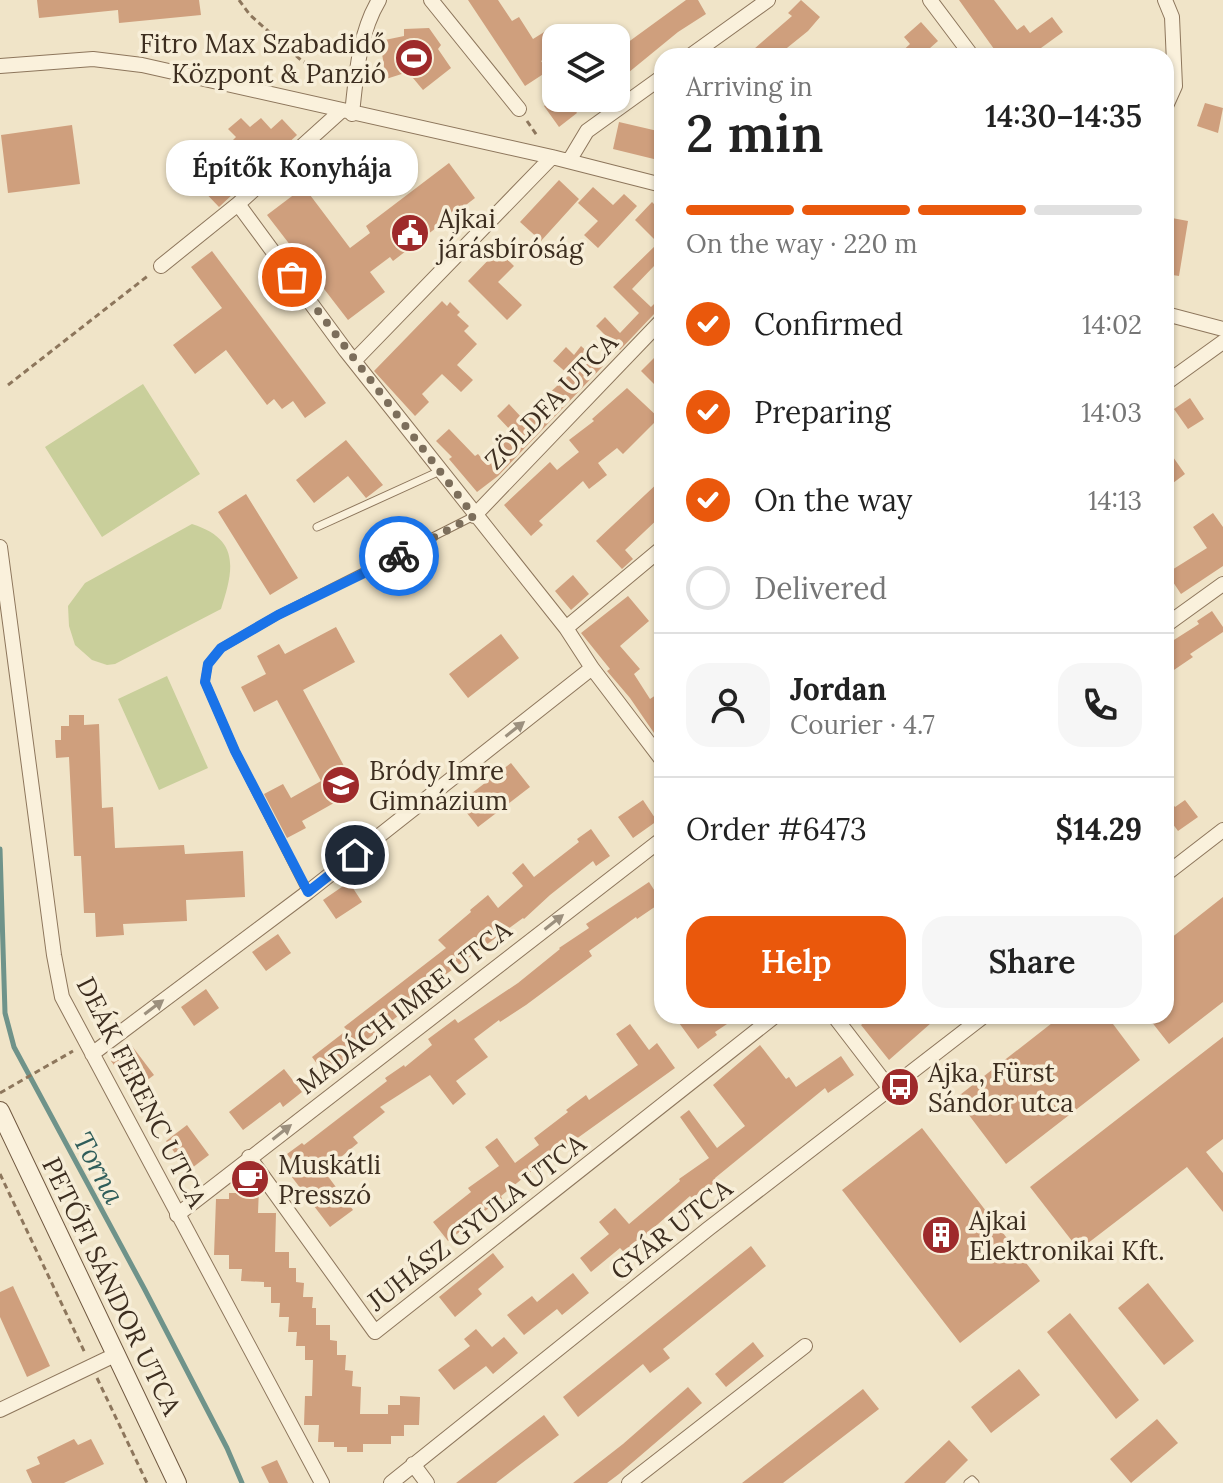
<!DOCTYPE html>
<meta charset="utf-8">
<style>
body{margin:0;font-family:Lora,serif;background:#f6f6f6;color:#222;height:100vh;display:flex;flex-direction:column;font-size:30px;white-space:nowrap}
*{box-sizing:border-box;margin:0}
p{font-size:26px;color:#767676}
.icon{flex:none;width:44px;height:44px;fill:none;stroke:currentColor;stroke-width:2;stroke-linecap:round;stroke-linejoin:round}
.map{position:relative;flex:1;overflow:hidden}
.sheet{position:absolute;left:654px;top:48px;width:520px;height:976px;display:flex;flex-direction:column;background:#fff;border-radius:24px;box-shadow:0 2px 6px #0004}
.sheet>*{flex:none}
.tools{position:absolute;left:542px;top:24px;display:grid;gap:16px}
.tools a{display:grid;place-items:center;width:88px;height:88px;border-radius:16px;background:#fff;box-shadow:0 2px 6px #0004;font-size:40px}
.pin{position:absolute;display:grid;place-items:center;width:68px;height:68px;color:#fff;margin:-34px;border:4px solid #fff;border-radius:50%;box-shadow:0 2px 8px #0007}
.courier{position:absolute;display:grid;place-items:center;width:80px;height:80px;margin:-40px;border:6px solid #1a73e8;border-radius:50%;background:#fff;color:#222;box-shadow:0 2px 10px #0007}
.bubble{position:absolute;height:56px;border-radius:24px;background:#fff;box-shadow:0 2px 6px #0004;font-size:26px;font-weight:600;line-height:56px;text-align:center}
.headline em{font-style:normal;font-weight:600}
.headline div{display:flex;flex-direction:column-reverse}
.headline{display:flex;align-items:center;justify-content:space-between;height:136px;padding:0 32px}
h1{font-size:52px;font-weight:600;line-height:60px}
.bar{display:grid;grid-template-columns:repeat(4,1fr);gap:12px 8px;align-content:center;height:96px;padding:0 32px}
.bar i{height:10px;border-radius:6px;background:#e0e0e0}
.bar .current{background:#ea580c}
.bar p{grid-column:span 4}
.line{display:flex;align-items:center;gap:20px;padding:0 32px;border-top:2px solid #e0e0e0}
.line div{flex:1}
.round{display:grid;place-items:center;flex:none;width:84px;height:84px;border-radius:24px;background:#f6f6f6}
ol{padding:0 32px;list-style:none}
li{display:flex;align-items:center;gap:24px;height:88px}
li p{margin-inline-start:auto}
li .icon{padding:8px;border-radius:50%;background:#ea580c;color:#fff;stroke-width:4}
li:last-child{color:#767676}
li i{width:44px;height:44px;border:4px solid #e0e0e0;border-radius:50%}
.primary-button{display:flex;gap:16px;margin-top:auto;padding:16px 32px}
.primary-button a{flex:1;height:92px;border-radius:24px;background:#ea580c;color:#fff;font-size:32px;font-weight:600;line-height:92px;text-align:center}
.primary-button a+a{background:#f6f6f6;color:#222}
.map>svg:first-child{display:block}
</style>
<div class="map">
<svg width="1223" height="1483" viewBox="0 0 1223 1483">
<rect width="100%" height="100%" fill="#f0e4c8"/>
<path fill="#c9cf9b" d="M143,384L200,474L102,537L45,447Z
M192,524C240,539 234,569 221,609L115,664L107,665L92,660L75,645L69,626L68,606L85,583Z
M167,676L208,768L159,790L118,699Z"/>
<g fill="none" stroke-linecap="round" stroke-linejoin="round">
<path stroke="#6f938a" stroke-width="5" d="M0,849L5,1013L14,1047L145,1290L227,1448L242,1483"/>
</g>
<path fill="#cf9f7d" d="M37,0H199L201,15L119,23L118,10L39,18Z
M468,0H498L512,21L519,17L533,39L549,29L556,42L548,47L553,54L541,61L548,71L525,86Z
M686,0H698L706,14L678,32L623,77L616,68V51Z
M801,0L820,17L808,31L777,56H746L792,16L788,13Z
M959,0H994L1017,30L1024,25L1030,33L1052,17L1063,32L1030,56H999Z
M921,22L938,41L921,56H897L910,44L904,37Z
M429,28L441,45L438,49L451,68L423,90L408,72L386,79L380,41L404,36V29Z
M554,98H566L577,113L559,127L544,106Z
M1205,103L1223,108L1218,133L1197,126Z
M241,118L250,127L261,118L271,129L282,119L297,135L219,207L197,184L224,158L220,153L236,137L228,129Z
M619,122L662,132V161L613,149Z
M72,125L80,184L8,193L1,135Z
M449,163L475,198L393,261L390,257L370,272L385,292L348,320L267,215L304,187L350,248L370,233L366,226Z
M559,180L579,199L541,241L520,222Z
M593,187L613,205L624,194L637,206L598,248L584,235L598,221L578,203Z
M652,202L662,212V273L655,265L632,289L651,307L662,296V310L655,313L620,350L596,326L605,317L620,333L639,313L613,287L658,243L635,220Z
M1172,218L1188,221L1179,276L1166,274V252Z
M498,250L514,266L498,282L522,305L507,320L468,281Z
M212,251L326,403L305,418L293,401L282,409L274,399L267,405L226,350L195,374L173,345L222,308L191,267Z
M442,301L447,306L450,302L460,312L457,315L469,326L464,331L477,344L457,365L473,380L461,392L442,374L422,394L429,402L415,416L374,371Z
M581,346L603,366L498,476L477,492L449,459L452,457L436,441L449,429L475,456L478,454L484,461L514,434L497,416L509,404L522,418L569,375L553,361L566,347L574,355Z
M662,350V392L641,371Z
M627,388L659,418L623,454L617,448L598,463L607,475L589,489L583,481L539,521L543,525L531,536L504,505L550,462L557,470L579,452L569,440L594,421L592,419Z
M1190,398L1204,419L1188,429L1174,409Z
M346,440L383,485L366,498L348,476L314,503L296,480Z
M1166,447L1185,474L1173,483L1166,473Z
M662,479V515L625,550L633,559L622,569L596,541Z
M246,494L298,578L270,595L218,512Z
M1213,513L1223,527V566L1181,594L1167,573L1207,548L1193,527Z
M573,575L589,594L571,610L555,591Z
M628,596L649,621L620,646L640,669L634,674L650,699L662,691V727L654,733L630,698L607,671L610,669L581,633Z
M1212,611L1223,627V632L1190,654L1193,657L1171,672L1166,664V645L1199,624L1197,621Z
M336,627L355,662L303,690L357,790L302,821L306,828L287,838L264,794L283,784L291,798L321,781L277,700L254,712L241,687L266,674L257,656L279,644L285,654Z
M501,634L519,658L468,698L449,674Z
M69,715H84V725L99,724L102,808L113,807L115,848L184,845L185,854L243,851L245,897L186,900L187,921L123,924L124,935L96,937L95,913H84L81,856H74L69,757L56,758L55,740H61V726H69Z
M511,763L530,787L478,827L459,803Z
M1166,795L1175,807L1185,800L1198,817L1178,831L1166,815Z
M643,800L657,821L633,838L618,817Z
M591,829L610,856L596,866L593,861L550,895L524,919L523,918L445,975L446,977L414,1004L342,1058L344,1061L326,1076L312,1057L347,1030L344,1027L446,948L438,940L471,912L470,910L488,895L498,908L523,886L512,873L523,863L534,877L579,842L577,839Z
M349,882L362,902L336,919L323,900Z
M649,882L662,902L637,919L636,917L589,951L592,956L526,1005L500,1022L499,1020L474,1039L488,1057L456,1081L466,1094L453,1105L430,1075L380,1107L385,1112L353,1137L358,1143L324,1171L353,1210L330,1227L285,1168L293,1162L287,1154L302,1143L304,1145L387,1081L385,1078L404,1065L405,1067L432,1045L428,1039L455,1019L458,1023L518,983L560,949L559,948L589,928L586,924Z
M1223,897V1002L1169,1044L1147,1016H1166V942Z
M278,934L291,953L266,971L252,952Z
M206,989L219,1008L194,1026L181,1007Z
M674,1016H739L715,1032L717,1035L698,1049Z
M872,1016H939L889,1060L861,1025Z
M1061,1016H1107L1140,1060L1006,1164L956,1098Z
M630,1024L649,1050L657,1043L675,1068L533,1170L501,1196L502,1199L469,1222L471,1223L448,1241L433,1222L471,1192L468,1188L499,1166L485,1147L497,1138L515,1163L539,1145L534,1138L568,1112L566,1110L586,1095L589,1100L638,1065L616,1034Z
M1223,1037V1139L1206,1152L1223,1173V1212L1187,1167L1079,1250L1030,1187Z
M760,1045L786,1079L789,1077L796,1087L841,1056L854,1075L828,1093L825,1088L715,1178L717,1181L692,1198L690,1196L625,1253L620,1248L591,1272L580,1258L609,1234L599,1222L615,1208L629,1224L680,1181L679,1179L709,1158L680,1117L689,1110L717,1148L745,1126L713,1085Z
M132,1046L154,1075L133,1091L111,1061Z
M284,1069L302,1092L283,1107L280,1102L243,1130L229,1112Z
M187,1125L209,1155L188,1171L166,1141Z
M922,1128L1040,1281L960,1343L842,1190Z
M244,1187L259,1188L258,1213H276L275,1252H289V1268H296V1282L304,1283L303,1297H313L312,1308H316V1325H330V1340L337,1341V1355H346L345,1370L353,1371L352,1386L361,1387L360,1414H388V1405H400V1396L420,1397L419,1425H404V1436H391V1444H363V1452H347V1447H334V1442H318L319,1425H304L305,1396H312L313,1360H305V1346H296L297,1332H288L289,1317H279L280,1303H271V1287H264V1282L241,1281L242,1269H229V1255H214L216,1199H229V1193H244Z
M751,1246L766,1266L663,1349L670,1358L650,1373L643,1364L578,1417L563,1397Z
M493,1253L504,1267L478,1289L482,1294L455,1317L439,1297Z
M573,1273L589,1293L562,1315L557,1309L524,1335L507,1315L532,1296L537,1302Z
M1148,1283L1194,1341L1164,1365L1118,1308Z
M13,1286L50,1366L27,1377L0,1317V1292Z
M1070,1313L1139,1400L1116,1419L1047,1332Z
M476,1329L492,1347L504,1337L518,1353L493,1374L486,1366L454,1390L438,1370L470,1346L464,1339Z
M753,1342L764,1356L726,1387L715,1374Z
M1019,1369L1040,1395L991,1433L971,1407Z
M688,1387L702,1403L619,1474L607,1483H573L623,1444Z
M863,1389L879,1409L783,1483H742Z
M544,1415L559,1435L522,1463L496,1483H456Z
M1157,1419L1178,1443L1131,1483L1110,1459Z
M74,1439L78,1445L91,1439L104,1464L64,1483H32L26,1470L40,1464L37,1457Z
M949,1440L968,1460L945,1483H904Z
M277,1460L288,1483H269L261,1467Z"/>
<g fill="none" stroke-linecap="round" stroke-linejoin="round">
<g stroke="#8d765c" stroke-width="9">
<path id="lane" d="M317,527L440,471
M307,892L235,751L205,682L208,664L221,648L278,615L474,516
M968,1483L972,1480L975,1483"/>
</g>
<g stroke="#8d765c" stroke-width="16">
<path id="street" d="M431,0L519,109
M930,0L972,56
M1165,0L1172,17L1175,86L1166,106
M690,56L768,0
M0,66L93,59L142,65L552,157L662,185
M352,114C356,76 359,33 379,0
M569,161L587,131L662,77
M238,204L341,111
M161,266L238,204L346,351L566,628L592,668L662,760
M1166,314L1223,329
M354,361L552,157
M1166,383L1223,342
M474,516L662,320
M0,547L54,955L62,997L322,1483
M1166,625L1223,584
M566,628L662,548
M1166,874L1223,830
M834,1016L890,1089
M92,1054L308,892L592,668
M249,1157L375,1332L775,1016
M177,1215L662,839
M0,1410L117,1354
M413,1464L427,1483
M391,1483L708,1229L984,1016
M629,1483L805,1346"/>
</g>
<g stroke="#6f573f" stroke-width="20">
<path id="secondary" d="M0,1111L177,1483"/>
</g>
<path stroke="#8d765c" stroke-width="3" stroke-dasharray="6 4" stroke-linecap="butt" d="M239,0L250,15L302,61L341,81
M527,121L538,137
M8,385L149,275
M0,1093L73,1051
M0,1174L85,1353
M97,1378L147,1483"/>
<use href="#lane" stroke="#faf1dc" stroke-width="7"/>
<use href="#street" stroke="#faf1dc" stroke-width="14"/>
<use href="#secondary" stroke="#faf1dc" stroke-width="18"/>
</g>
<defs><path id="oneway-solid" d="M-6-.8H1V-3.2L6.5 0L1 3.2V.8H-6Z" transform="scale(2)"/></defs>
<g fill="#9c907e">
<use href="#oneway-solid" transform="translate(515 729) rotate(-38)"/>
<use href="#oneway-solid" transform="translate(554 922) rotate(-38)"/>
<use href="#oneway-solid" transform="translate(154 1007) rotate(-37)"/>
<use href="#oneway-solid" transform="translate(282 1132) rotate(-38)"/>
</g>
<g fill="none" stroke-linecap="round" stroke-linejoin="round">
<path stroke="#7c6e5b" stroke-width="8" stroke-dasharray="0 14.4" d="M292,277L474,516L399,556"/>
<path stroke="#1a73e8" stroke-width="10" d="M355,855L308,892L235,751L205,682L208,664L221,648L278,615L399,556"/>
</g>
<defs>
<g id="stadium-disc" transform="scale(2)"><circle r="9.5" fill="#9e2a2b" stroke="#f7eed8"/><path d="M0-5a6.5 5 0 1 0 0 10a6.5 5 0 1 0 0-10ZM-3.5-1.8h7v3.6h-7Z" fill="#fff"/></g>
<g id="civic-disc" transform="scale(2)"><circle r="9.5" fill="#9e2a2b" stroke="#f7eed8"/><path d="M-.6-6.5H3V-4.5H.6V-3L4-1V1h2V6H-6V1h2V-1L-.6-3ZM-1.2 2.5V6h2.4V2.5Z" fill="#fff"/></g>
<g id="school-disc" transform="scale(2)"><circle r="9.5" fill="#9e2a2b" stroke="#f7eed8"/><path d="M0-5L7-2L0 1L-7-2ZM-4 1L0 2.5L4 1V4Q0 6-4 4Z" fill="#fff"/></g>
<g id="bus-disc" transform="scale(2)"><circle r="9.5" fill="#9e2a2b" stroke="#f7eed8"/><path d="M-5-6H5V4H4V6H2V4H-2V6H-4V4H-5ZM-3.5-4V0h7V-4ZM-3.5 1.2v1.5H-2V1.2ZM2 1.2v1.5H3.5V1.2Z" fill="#fff"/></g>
<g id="cafe-disc" transform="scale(2)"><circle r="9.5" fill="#9e2a2b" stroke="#f7eed8"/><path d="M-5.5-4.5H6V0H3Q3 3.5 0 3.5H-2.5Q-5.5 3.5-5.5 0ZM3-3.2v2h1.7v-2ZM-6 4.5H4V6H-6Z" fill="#fff"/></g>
<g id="building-disc" transform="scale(2)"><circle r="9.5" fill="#9e2a2b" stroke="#f7eed8"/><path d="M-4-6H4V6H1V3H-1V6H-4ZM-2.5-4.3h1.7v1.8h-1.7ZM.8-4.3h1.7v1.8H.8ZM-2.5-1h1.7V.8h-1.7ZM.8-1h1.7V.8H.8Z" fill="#fff"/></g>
</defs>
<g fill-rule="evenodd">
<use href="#stadium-disc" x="414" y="58"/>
<use href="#civic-disc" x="410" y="233"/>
<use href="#school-disc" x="341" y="785"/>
<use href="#bus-disc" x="900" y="1087"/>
<use href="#cafe-disc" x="250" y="1179"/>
<use href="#building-disc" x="941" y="1235"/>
</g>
<g text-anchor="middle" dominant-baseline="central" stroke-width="7" stroke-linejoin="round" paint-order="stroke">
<g font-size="26" fill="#3d2e20" stroke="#f7eed8" text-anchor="start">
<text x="386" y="43" text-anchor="end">Fitro Max Szabadidő<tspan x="386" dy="30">Központ &amp; Panzió</tspan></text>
<text x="438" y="218">Ajkai<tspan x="438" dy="30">járásbíróság</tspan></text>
<text x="369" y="770">Bródy Imre<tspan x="369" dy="30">Gimnázium</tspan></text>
<text x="928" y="1072">Ajka, Fürst<tspan x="928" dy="30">Sándor utca</tspan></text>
<text x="278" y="1164">Muskátli<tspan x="278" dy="30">Presszó</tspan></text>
<text x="969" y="1220">Ajkai<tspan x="969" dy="30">Elektronikai Kft.</tspan></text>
</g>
<g font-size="26" fill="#3d2e20" stroke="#f7eed8">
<text transform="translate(551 401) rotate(-46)">ZÖLDFA UTCA</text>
<text transform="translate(404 1007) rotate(-38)">MADÁCH IMRE UTCA</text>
<text transform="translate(142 1092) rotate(63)">DEÁK FERENC UTCA</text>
<text transform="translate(476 1222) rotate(-38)">JUHÁSZ GYULA UTCA</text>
<text transform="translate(671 1229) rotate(-38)">GYÁR UTCA</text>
<text transform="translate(112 1286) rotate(64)">PETŐFI SÁNDOR UTCA</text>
</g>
<g font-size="28" font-style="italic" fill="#2f5d5a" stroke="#f7eed8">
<text transform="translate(99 1168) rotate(62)">Torna</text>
</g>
</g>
</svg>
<div class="tools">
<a><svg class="icon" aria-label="layers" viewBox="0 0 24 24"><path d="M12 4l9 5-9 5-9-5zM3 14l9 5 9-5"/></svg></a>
</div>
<div class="pin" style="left:292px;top:277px;background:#ea580c"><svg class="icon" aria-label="bag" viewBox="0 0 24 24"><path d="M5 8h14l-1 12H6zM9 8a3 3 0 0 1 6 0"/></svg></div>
<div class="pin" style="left:355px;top:855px;background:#1f2937"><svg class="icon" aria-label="home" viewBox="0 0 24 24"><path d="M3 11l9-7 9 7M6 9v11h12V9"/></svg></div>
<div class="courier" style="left:399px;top:556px"><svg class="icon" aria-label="bike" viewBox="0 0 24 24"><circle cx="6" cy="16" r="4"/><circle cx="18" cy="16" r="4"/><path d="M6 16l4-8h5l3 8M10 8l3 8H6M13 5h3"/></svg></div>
<div class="bubble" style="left:166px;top:140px;width:252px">Építők Konyhája</div>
<section class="sheet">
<div class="headline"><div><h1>2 min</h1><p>Arriving in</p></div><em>14:30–14:35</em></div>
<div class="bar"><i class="current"></i><i class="current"></i><i class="current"></i><i></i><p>On the way · 220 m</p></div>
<ol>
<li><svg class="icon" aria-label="check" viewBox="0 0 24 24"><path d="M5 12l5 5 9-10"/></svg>Confirmed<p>14:02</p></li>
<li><svg class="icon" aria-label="check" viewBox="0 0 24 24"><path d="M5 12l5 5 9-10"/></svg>Preparing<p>14:03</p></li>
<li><svg class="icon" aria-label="check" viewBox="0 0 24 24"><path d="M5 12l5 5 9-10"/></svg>On the way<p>14:13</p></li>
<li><i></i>Delivered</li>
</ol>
<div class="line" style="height:144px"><a class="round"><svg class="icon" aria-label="person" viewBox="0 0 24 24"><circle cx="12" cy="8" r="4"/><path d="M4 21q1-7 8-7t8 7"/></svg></a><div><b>Jordan</b><p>Courier · 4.7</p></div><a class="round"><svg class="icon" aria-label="phone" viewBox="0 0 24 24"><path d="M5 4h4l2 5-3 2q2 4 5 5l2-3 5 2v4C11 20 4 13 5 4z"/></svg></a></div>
<div class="line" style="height:104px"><div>Order #6473</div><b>$14.29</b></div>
<div class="primary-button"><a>Help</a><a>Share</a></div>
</section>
</div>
